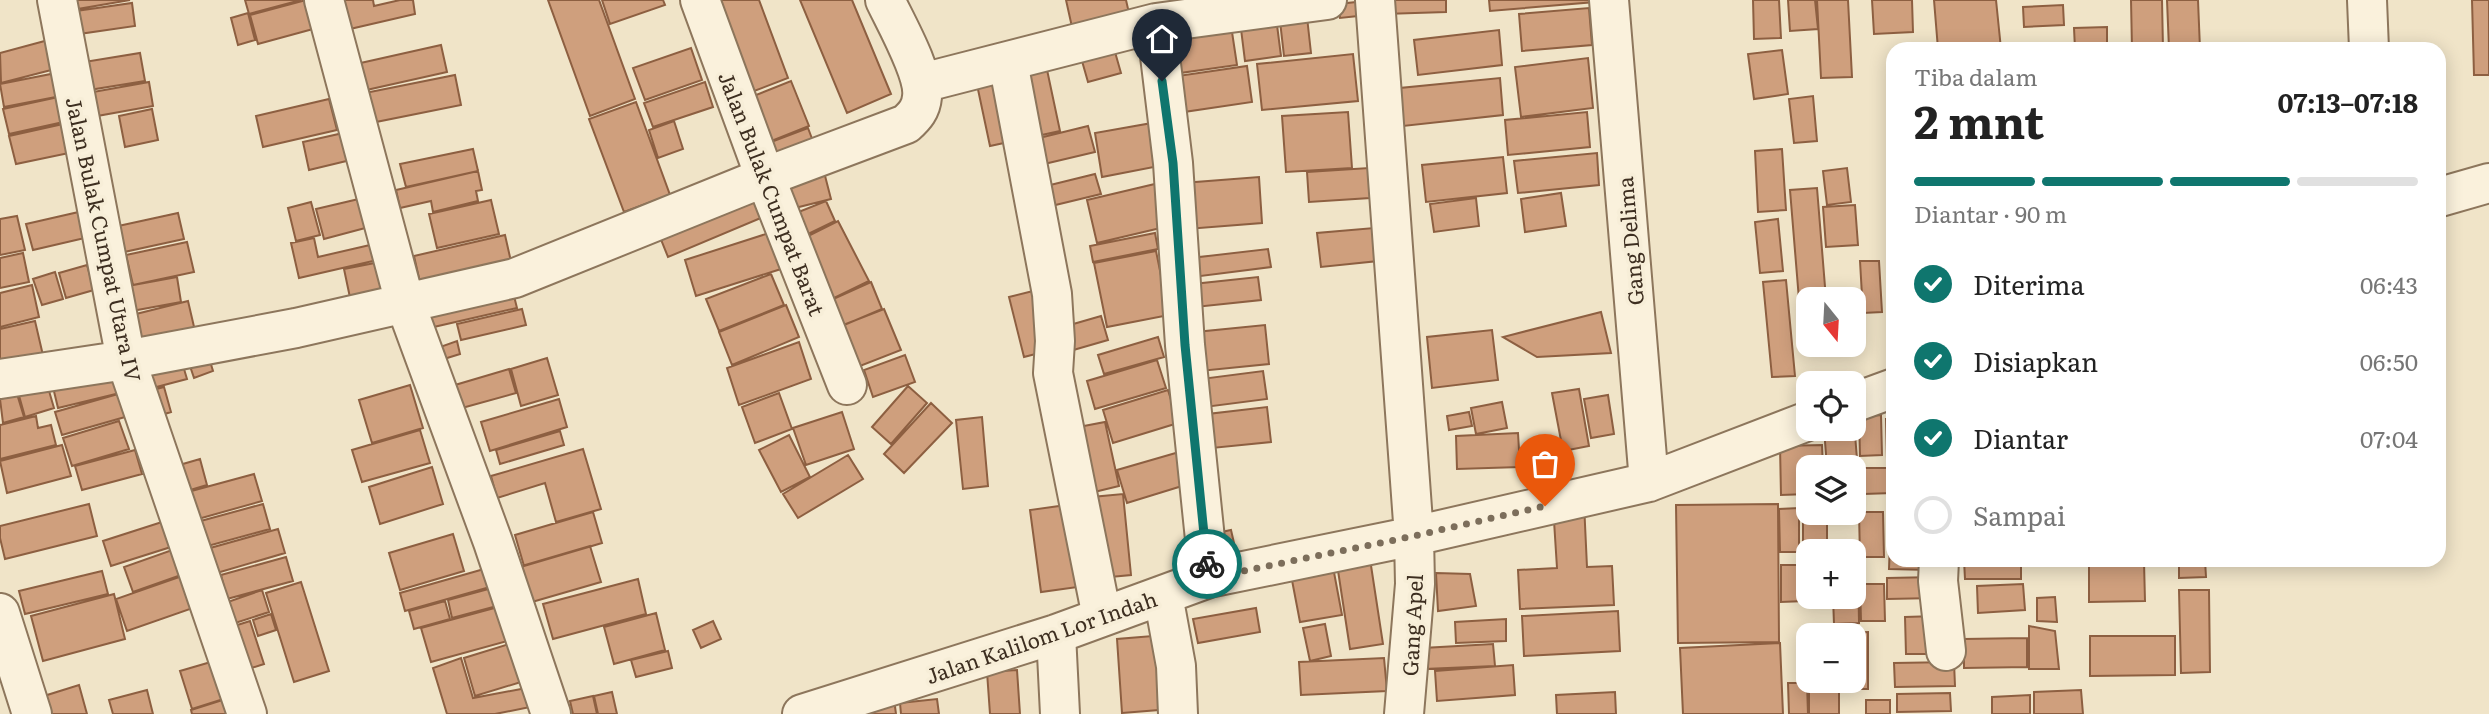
<!DOCTYPE html>
<html lang="id">
<meta charset="utf-8">
<style>
body{margin:0;font-family:Literata,serif;background:#f2f2f2;color:#222;height:100vh;display:flex;flex-direction:column;font-size:26px;white-space:nowrap}
*{box-sizing:border-box;margin:0}
p{font-size:23px;color:#767676}
.icon{flex:none;width:38px;height:38px;fill:none;stroke:currentColor;stroke-width:2;stroke-linecap:round;stroke-linejoin:round}
.map{position:relative;flex:1;overflow:hidden}
.sheet{position:absolute;left:1886px;top:42px;width:560px;height:525px;display:flex;flex-direction:column;background:#fff;border-radius:21px;box-shadow:0 4px 18px #0003}
.sheet>*{flex:none}
.needle{width:46px;rotate:162deg}
.fabs{position:absolute;left:1796px;top:287px;display:grid;gap:14px}
.fabs a{display:grid;place-items:center;width:70px;height:70px;border-radius:14px;background:#fff;box-shadow:0 4px 18px #0003;font-size:35px}
.pin{position:absolute;display:grid;place-items:center;width:60px;height:60px;color:#fff;margin:-72px -30px;border-radius:50% 50% 50% 0;rotate:-45deg;box-shadow:0 0 7px #0007}
.pin .icon{rotate:45deg}
.courier{position:absolute;display:grid;place-items:center;width:70px;height:70px;margin:-35px;border:5px solid #0f766e;border-radius:50%;background:#fff;color:#222;box-shadow:0 2px 9px #0007}
.head em{font-style:normal;font-weight:700}
.head div{display:flex;flex-direction:column-reverse}
.head{display:flex;align-items:center;justify-content:space-between;height:119px;padding:0 28px}
h1{font-size:46px;font-weight:700;line-height:52px}
.bar{display:grid;grid-template-columns:repeat(4,1fr);gap:10px 7px;align-content:center;height:84px;padding:0 28px}
.bar i{height:9px;border-radius:5px;background:#e0e0e0}
.bar .selected{background:#0f766e}
.bar p{grid-column:span 4}
ol{padding:0 28px;list-style:none}
li{display:flex;align-items:center;gap:21px;height:77px}
li p{margin-inline-start:auto}
li .icon{padding:7px;border-radius:50%;background:#0f766e;color:#fff;stroke-width:4}
li:last-child{color:#767676}
li i{width:38px;height:38px;border:4px solid #e0e0e0;border-radius:50%}
.map>svg:first-child{display:block}
</style>
<div class="map">
<svg width="2489" height="714" viewBox="0 0 2489 714">
<rect width="100%" height="100%" fill="#f0e4c8"/>
<path fill="#cf9f7d" stroke="#8d5f41" stroke-width="2" d="M64,0H130L66,11Z
M245,0H301L249,14Z
M306,0L313,29L258,44L250,15Z
M343,0H373L374,6L400,0H413L415,14L350,29Z
M548,0H599L635,99L590,116Z
M602,0H663L665,5L610,24Z
M715,0H759L788,78L749,93Z
M800,0H852L891,94L847,113Z
M1066,0H1126L1131,22L1074,36Z
M1383,0H1446V12L1384,14Z
M1489,0H1595V2L1490,11Z
M1753,0H1779L1781,38L1754,39Z
M1788,0H1815L1818,29L1790,31Z
M1817,0H1848L1852,77L1821,78Z
M1872,0H1912L1913,32L1874,34Z
M1934,0H1996L2001,49H1938Z
M2131,0H2162L2163,49H2132Z
M2167,0H2198L2200,49H2169Z
M2472,0H2489V75H2474Z
M1366,1L1367,15L1340,18L1338,4Z
M132,3L135,26L72,35L69,12Z
M2063,5L2064,25L2024,27L2023,7Z
M1589,8L1592,45L1522,51L1519,14Z
M248,13L255,40L238,45L231,18Z
M1307,17L1311,53L1284,56L1280,21Z
M1277,25L1281,56L1245,61L1241,29Z
M2107,27V49H2075L2074,28Z
M1499,30L1502,65L1418,75L1414,40Z
M1232,32L1237,65L1180,73L1175,40Z
M52,39L59,68L1,83L0,53Z
M441,45L447,72L362,91L356,64Z
M1113,45L1121,73L1088,82L1080,54Z
M691,48L702,80L645,100L633,68Z
M1782,50L1788,94L1754,99L1748,54Z
M140,53L145,81L83,91L78,63Z
M1353,54L1358,101L1262,110L1257,64Z
M1588,58L1593,108L1521,117L1515,67Z
M1046,65L1060,131L1028,138L1013,72Z
M1247,66L1252,102L1177,113L1171,77Z
M56,73L61,96L4,107L0,84Z
M1004,74L1018,140L990,146L976,80Z
M455,75L461,105L371,123L365,93Z
M1500,78L1503,115L1394,127L1390,89Z
M791,81L809,126L769,142L751,97Z
M149,82L153,106L86,118L82,94Z
M705,82L713,107L653,127L644,103Z
M63,96L68,121L9,134L3,109Z
M1813,96L1817,141L1794,143L1789,99Z
M329,99L337,130L263,147L256,116Z
M636,102L670,195L624,212L589,119Z
M152,109L158,140L125,147L119,116Z
M1348,112L1352,168L1286,172L1282,116Z
M1587,112L1590,147L1508,155L1505,120Z
M674,121L683,149L658,158L649,130Z
M1152,123L1159,166L1102,177L1095,133Z
M63,124L69,153L16,164L9,136Z
M1088,126L1095,152L1040,165L1035,139Z
M808,128L817,152L781,166L771,142Z
M352,131L359,158L309,170L303,142Z
M473,149L478,171L406,187L400,164Z
M1782,149L1786,210L1758,212L1755,151Z
M1597,153L1599,185L1518,193L1514,161Z
M1503,157L1507,193L1426,202L1422,165Z
M823,168L831,199L787,210L779,179Z
M1369,168L1370,198L1309,202L1307,172Z
M1847,168L1851,202L1827,205L1823,171Z
M478,171L482,190L476,191L478,201L433,212L431,201L400,208L396,190Z
M1095,174L1101,194L1043,208L1038,188Z
M1259,177L1262,223L1187,229L1183,183Z
M1159,183L1169,226L1097,243L1087,200Z
M756,186L768,215L668,257L656,227Z
M1817,188L1826,299H1808V324H1801L1790,190Z
M1561,193L1566,226L1525,232L1521,199Z
M363,198L369,227L324,239L316,209Z
M1476,198L1479,226L1434,232L1430,204Z
M491,200L499,234L437,248L429,214Z
M826,201L835,221L802,237L791,215Z
M311,202L320,235L296,241L288,208Z
M1855,205L1858,245L1826,247L1823,207Z
M83,211L89,237L33,250L26,224Z
M178,213L184,239L115,254L109,228Z
M17,216L25,250L0,255V219Z
M1778,219L1783,271L1760,273L1755,222Z
M838,221L869,281L830,300L800,240Z
M1374,228L1378,261L1321,267L1317,233Z
M769,233L781,269L696,296L685,260Z
M1155,233L1158,249L1093,262L1090,246Z
M505,235L512,266L421,287L414,256Z
M314,238L318,257L383,242L386,258L299,278L291,243Z
M187,242L194,272L133,285L126,255Z
M1268,249L1271,267L1193,277L1191,258Z
M1156,251L1169,315L1107,327L1094,263Z
M23,253L29,282L0,288V258Z
M385,261L392,299L352,307L344,269Z
M1860,261H1879L1882,312L1863,313Z
M87,265L94,290L66,298L59,273Z
M55,272L63,299L42,305L33,279Z
M771,274L784,305L719,331L706,299Z
M177,277L181,302L121,313L117,288Z
M1258,277L1261,300L1186,308L1184,285Z
M1786,280L1795,376L1772,377L1763,282Z
M871,282L882,309L842,326L831,300Z
M32,285L39,317L0,327V293Z
M512,288L517,308L425,329L420,310Z
M1037,290L1051,350L1024,357L1009,297Z
M188,301L195,331L128,348L120,318Z
M786,305L799,337L732,365L719,332Z
M522,309L526,325L461,340L457,324Z
M884,309L901,350L860,366L843,325Z
M1601,312L1611,353L1537,357L1503,337Z
M1101,316L1108,340L1063,353L1056,329Z
M35,321L45,364L0,373V329Z
M1265,325L1269,364L1200,371L1196,332Z
M1492,330L1498,380L1432,388L1427,337Z
M1158,337L1164,357L1104,374L1098,355Z
M457,341L460,354L444,359L440,347Z
M799,342L811,379L739,405L727,368Z
M206,348L213,371L194,378L185,351Z
M179,352L187,379L145,390L138,363Z
M905,355L915,382L873,397L864,370Z
M547,358L558,395L521,406L511,369Z
M1157,360L1166,388L1095,409L1087,381Z
M118,366L124,392L58,408L52,383Z
M509,369L516,393L462,408L455,385Z
M1263,371L1267,399L1205,407L1201,379Z
M47,384L54,408L25,417L18,392Z
M410,385L423,428L372,443L359,400Z
M908,386L927,403L891,444L872,427Z
M164,387L171,412L152,418L145,392Z
M1579,389L1589,446L1563,451L1552,393Z
M1168,390L1178,423L1113,443L1103,410Z
M125,392L132,415L62,435L55,412Z
M779,393L792,429L755,443L742,407Z
M17,394L24,417L3,423L0,399Z
M1608,395L1614,434L1591,438L1584,399Z
M559,399L567,427L490,451L481,422Z
M1502,402L1507,428L1476,434L1471,408Z
M931,403L952,423L904,473L884,454Z
M1267,407L1271,442L1212,448L1208,414Z
M842,412L854,449L806,465L793,428Z
M1469,412L1472,426L1449,430L1447,416Z
M1881,415L1882,455L1860,456L1859,416Z
M36,416L38,428L51,425L56,445L0,459V425Z
M982,417L988,486L963,489L956,420Z
M1886,419H1894V460H1887Z
M119,421L129,449L72,466L63,438Z
M1105,422L1119,486L1082,495L1068,429Z
M1854,422L1860,496L1853,497V467H1827L1824,429H1853Z
M420,430L430,463L362,482L352,450Z
M560,431L564,445L500,464L496,450Z
M1518,433L1520,467L1457,469L1456,436Z
M789,435L810,477L781,492L759,450Z
M62,445L71,476L7,493L0,461Z
M1822,445L1823,467H1808V494L1781,495L1780,446Z
M583,449L601,509L556,522L545,483L497,498L491,476Z
M135,450L142,474L82,490L75,466Z
M1186,450L1195,482L1127,503L1117,470Z
M848,455L863,479L798,518L783,494Z
M200,459L207,485L177,494L169,468Z
M432,467L443,504L380,524L369,487Z
M1864,468H1891L1892,493L1864,494Z
M254,474L262,501L191,521L184,493Z
M1123,494L1131,575L1100,578L1092,497Z
M1584,503L1587,567L1612,566L1614,605L1520,609L1518,570L1557,568L1553,505Z
M89,504L97,536L5,559L0,538V526Z
M263,504L270,529L204,547L197,522Z
M1074,504L1085,586L1041,592L1030,510Z
M1778,504L1779,642L1678,643L1676,505Z
M1799,508V552H1780L1779,509Z
M593,512L602,543L524,566L515,535Z
M1803,512L1827,513V551H1808V559H1803Z
M1859,512H1883L1884,557H1860Z
M165,521L174,546L111,566L103,541Z
M278,529L285,553L210,575L203,550Z
M1231,530L1237,556L1213,562L1207,535Z
M453,534L464,571L400,590L389,553Z
M1890,542H1894V560H1931V570L1889,569Z
M590,546L601,582L532,602L522,566Z
M175,549L184,574L133,592L124,567Z
M286,557L293,581L227,599L221,575Z
M1370,559L1383,644L1350,649L1337,564Z
M1964,560H2021V579H1965Z
M2179,560H2205L2206,577L2179,578Z
M1853,561H1858L1859,623L1834,624L1833,597H1853Z
M2144,562L2145,601L2089,602V563Z
M1781,565H1804L1805,601L1781,602Z
M1333,567L1342,615L1300,622L1291,575Z
M484,569L490,587L405,611L400,593Z
M102,571L108,594L25,614L19,591Z
M1436,573L1470,574L1476,606L1438,611Z
M182,576L193,608L127,631L116,599Z
M1936,577L1937,598L1887,599V578Z
M638,579L646,614L553,639L543,604Z
M301,582L329,671L294,682L266,593Z
M1860,584H1884L1885,621H1861Z
M2023,584L2025,610L1978,613L1977,586Z
M492,588L497,606L452,618L448,600Z
M262,590L269,612L229,625L222,604Z
M2179,590H2209L2210,672L2181,673Z
M114,594L125,639L43,661L31,616Z
M2055,597L2057,622L2037,621V598Z
M445,601L450,619L414,629L409,611Z
M509,604L518,638L431,662L421,628Z
M1256,608L1260,632L1198,643L1193,619Z
M1618,611L1620,651L1524,656L1522,616Z
M656,613L665,650L614,664L604,627Z
M271,614L276,630L258,636L253,620Z
M1936,616L1937,654H1906L1905,617Z
M1506,619V641L1456,643L1455,622Z
M250,621L264,664L242,671L228,628Z
M713,621L721,639L701,648L693,630Z
M1325,624L1331,656L1310,661L1303,628Z
M2029,626L2055,631L2059,669H2029Z
M1868,632V689H1843V681H1853V635H1842V633Z
M1165,635L1171,709L1122,713L1117,639Z
M2090,636H2175V675L2090,676Z
M2027,638V667L1964,668V639Z
M522,640L534,678L475,696L464,658Z
M1780,643L1783,714H1683L1680,648Z
M1493,644L1495,666L1424,669L1423,648Z
M668,651L672,668L636,677L631,660Z
M461,658L473,698L537,686L540,705L495,714H447L433,668Z
M1384,658L1387,691L1301,695L1299,662Z
M221,659L233,696L192,709L180,671Z
M1954,662L1955,686L1895,687L1894,663Z
M1513,665L1515,695L1437,701L1435,671Z
M1017,670L1020,714H990L987,672Z
M1809,681H1839V714H1809Z
M1788,683H1807L1808,714H1789Z
M79,685L87,714H50L44,696Z
M147,690L153,714H113L109,700Z
M2081,690L2083,714H2034V692Z
M612,692L617,714H598L594,696Z
M1615,692L1616,714H1557L1556,695Z
M1950,693L1951,711L1897,712V694Z
M2030,695V714H1992V697Z
M593,696L597,714H573L570,701Z
M232,697L237,714H192L191,710Z
M894,699L896,714H851Z
M937,699L939,714H901L900,703Z
M1866,700H1890V714H1866Z"/>
<g fill="none" stroke-linecap="round" stroke-linejoin="round">
<g stroke="#8d765c" stroke-width="42">
<path id="minor" d="M57,0L126,360L247,714
M324,0L405,303L493,542L551,714
M700,0L765,177L847,385
M1375,0L1414,536L1415,584L1404,714
M1609,0L1649,482
M2367,0L2369,49
M1156,23L1173,163L1185,345L1209,578
M1008,62L1052,294L1055,341L1053,373L1102,617
M922,83L1156,23L1327,0
M2440,197L2489,183
M0,379L126,360L296,328L515,278L765,177L906,124C915,116 921,109 922,97C925,74 896,23 885,0
M1853,403L1894,388
M1939,560L1938,581L1946,651
M1163,595L1176,666L1178,714
M0,613L32,714
M1056,634L1060,714
M802,714L1056,634L1209,578L1414,536L1649,482L1808,421"/>
</g>
<use href="#minor" stroke="#faf1dc" stroke-width="38"/>
</g>
<g fill="none" stroke-linecap="round" stroke-linejoin="round">
<path stroke="#7c6e5b" stroke-width="7" stroke-dasharray="0 12.6" d="M1207,564L1209,578L1414,536L1545,506"/>
<path stroke="#0f766e" stroke-width="9" d="M1162,81L1173,163L1185,345L1207,564"/>
</g>
<g text-anchor="middle" dominant-baseline="central" stroke-width="7" stroke-linejoin="round" paint-order="stroke">
<g font-size="21" fill="#3d2e20" stroke="#f7eed8">
<text transform="translate(773 193) rotate(69)">Jalan Bulak Cumpat Barat</text>
<text transform="translate(105 239) rotate(78)">Jalan Bulak Cumpat Utara IV</text>
<text transform="translate(1629 241) rotate(-95)">Gang Delima</text>
<text transform="translate(1411 625) rotate(-87)">Gang Apel</text>
<text transform="translate(1041 636) rotate(-19)">Jalan Kalilom Lor Indah</text>
</g>
</g>
</svg>
<div class="fabs">
<a><svg class="needle" viewBox="-14 -14 28 28"><path d="M0-13l5 13h-10z" fill="#e53935"/><path d="M0 13l5-13h-10z" fill="#767676"/></svg></a>
<a><svg class="icon" aria-label="locate" viewBox="0 0 24 24"><circle cx="12" cy="12" r="6"/><path d="M12 2v4M12 18v4M2 12h4M18 12h4"/></svg></a>
<a><svg class="icon" aria-label="layers" viewBox="0 0 24 24"><path d="M12 4l9 5-9 5-9-5zM3 14l9 5 9-5"/></svg></a>
<a>+</a>
<a>−</a>
</div>
<div class="pin" style="left:1545px;top:506px;background:#ea580c"><svg class="icon" aria-label="bag" viewBox="0 0 24 24"><path d="M5 8h14l-1 12H6zM9 8a3 3 0 0 1 6 0"/></svg></div>
<div class="pin" style="left:1162px;top:81px;background:#1f2937"><svg class="icon" aria-label="home" viewBox="0 0 24 24"><path d="M3 11l9-7 9 7M6 9v11h12V9"/></svg></div>
<div class="courier" style="left:1207px;top:564px"><svg class="icon" aria-label="bike" viewBox="0 0 24 24"><circle cx="6" cy="16" r="4"/><circle cx="18" cy="16" r="4"/><path d="M6 16l4-8h5l3 8M10 8l3 8H6M13 5h3"/></svg></div>
<section class="sheet">
<div class="head"><div><h1>2 mnt</h1><p>Tiba dalam</p></div><em>07:13–07:18</em></div>
<div class="bar"><i class="selected"></i><i class="selected"></i><i class="selected"></i><i></i><p>Diantar · 90 m</p></div>
<ol>
<li><svg class="icon" aria-label="check" viewBox="0 0 24 24"><path d="M5 12l5 5 9-10"/></svg>Diterima<p>06:43</p></li>
<li><svg class="icon" aria-label="check" viewBox="0 0 24 24"><path d="M5 12l5 5 9-10"/></svg>Disiapkan<p>06:50</p></li>
<li><svg class="icon" aria-label="check" viewBox="0 0 24 24"><path d="M5 12l5 5 9-10"/></svg>Diantar<p>07:04</p></li>
<li><i></i>Sampai</li>
</ol>
</section>
</div>
